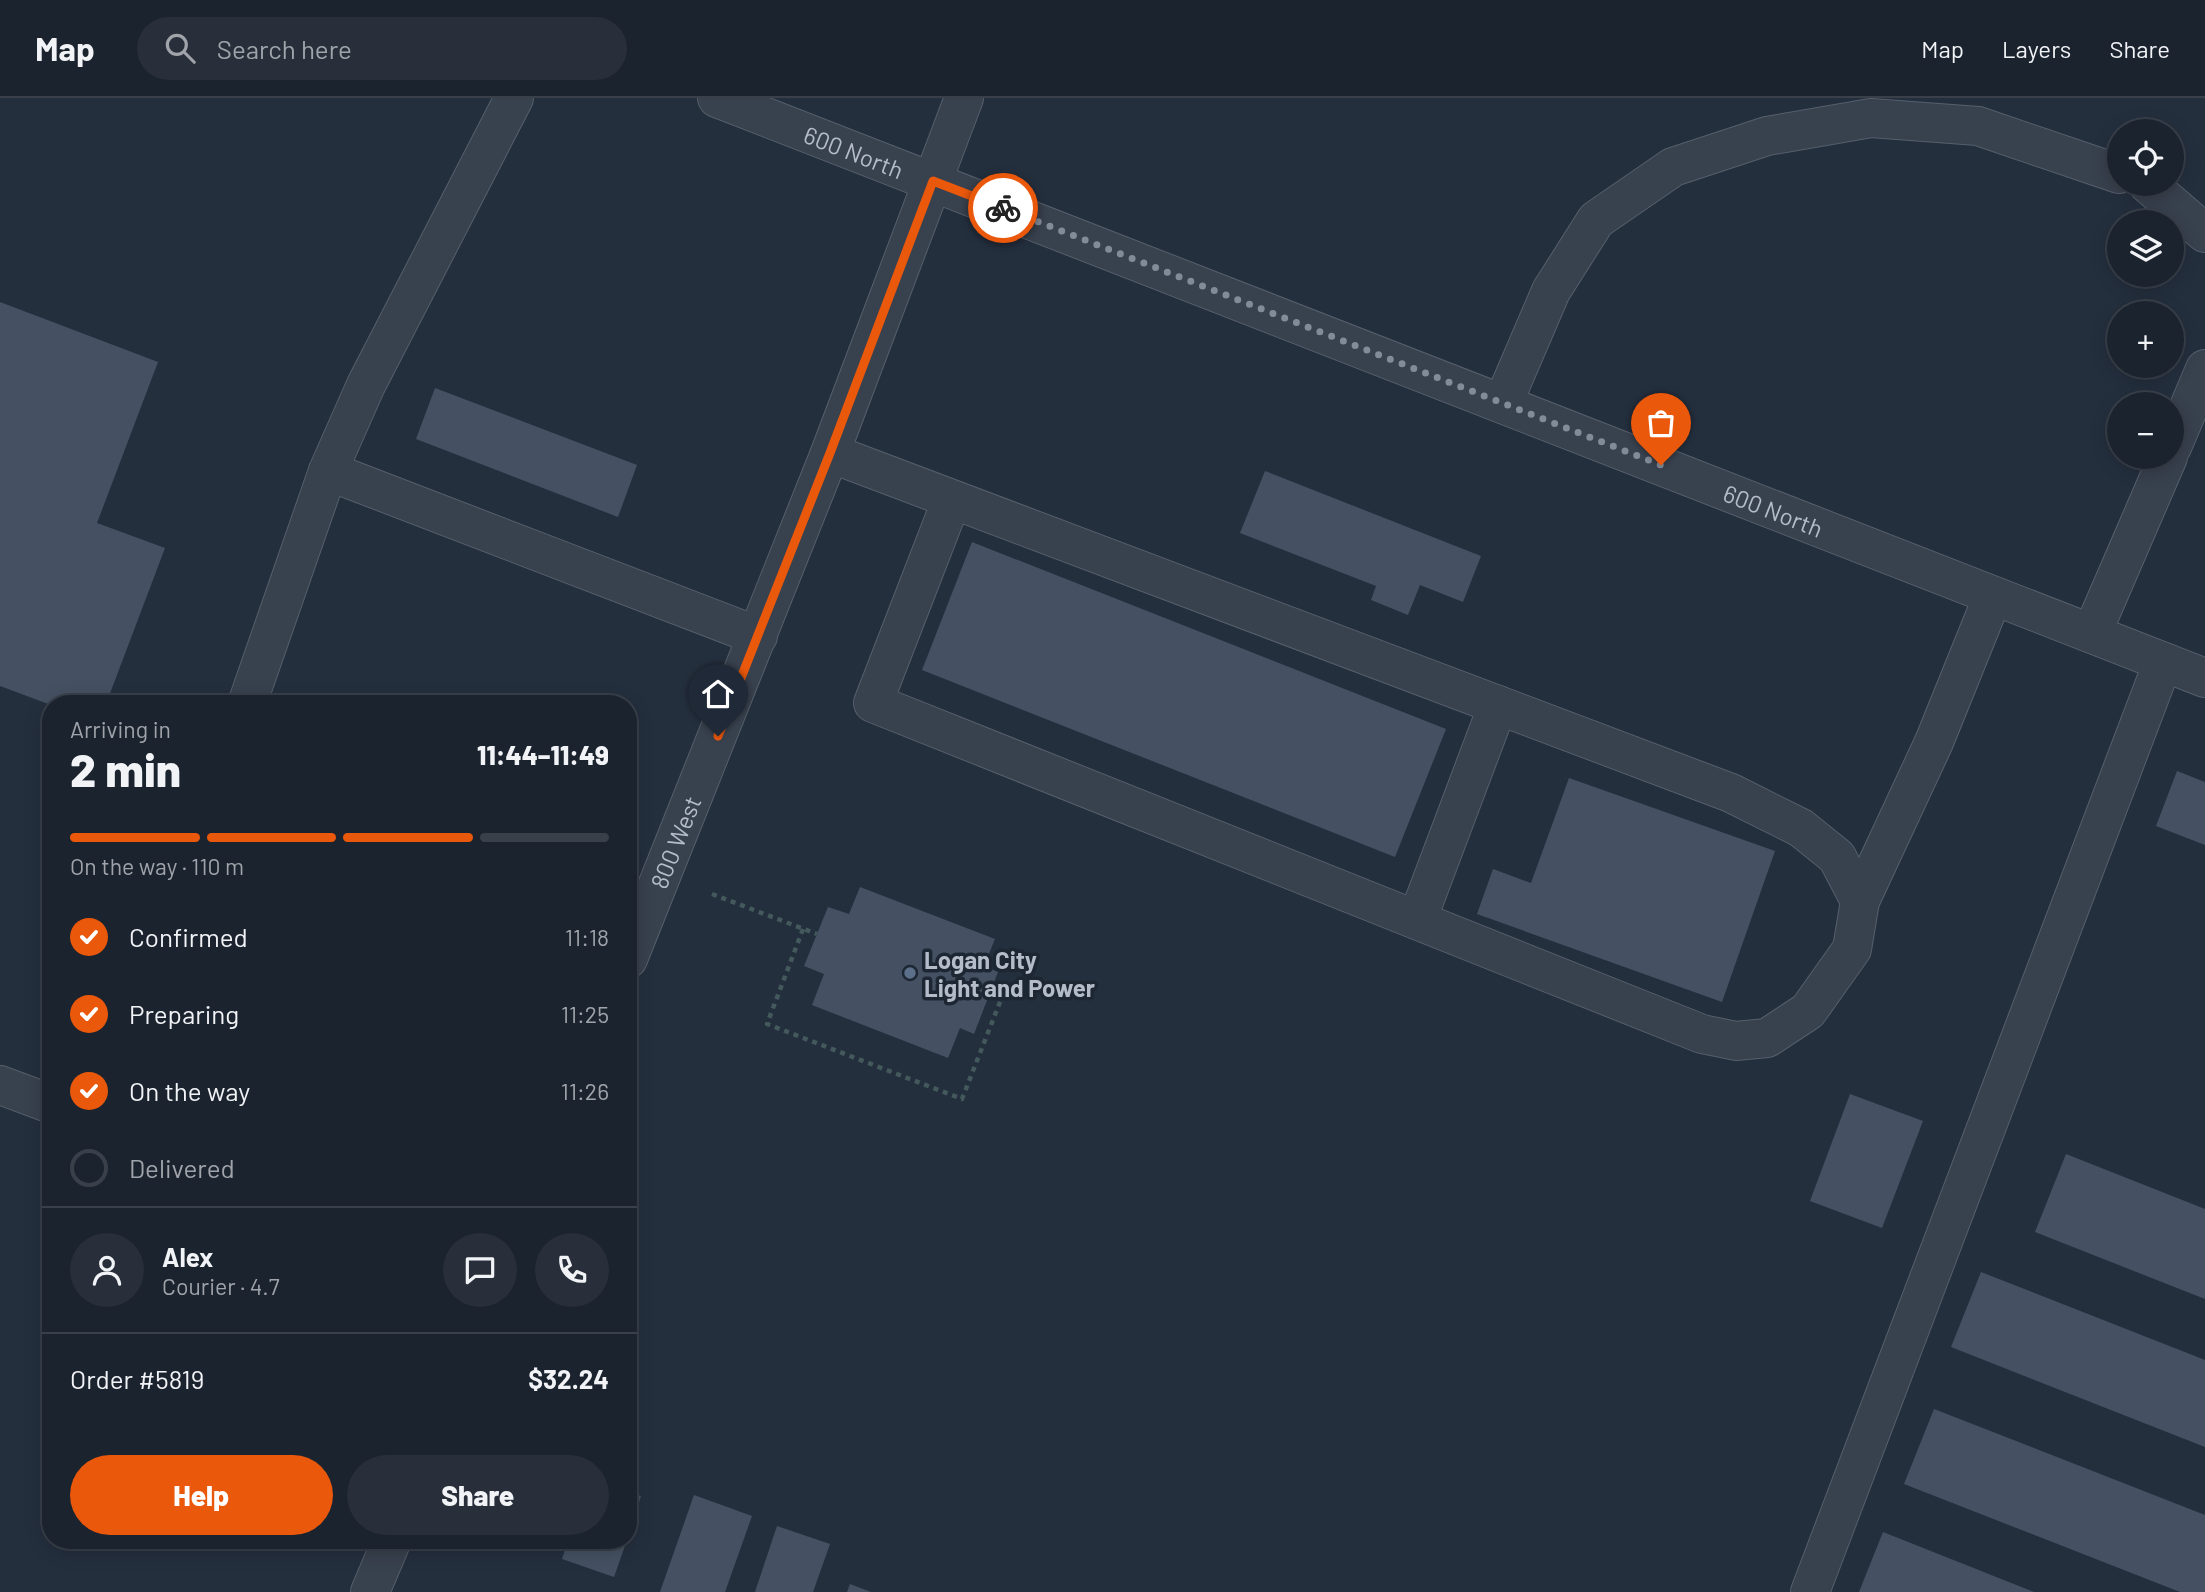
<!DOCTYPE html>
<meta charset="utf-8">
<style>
body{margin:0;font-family:Barlow,sans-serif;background:#282f3a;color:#f1f3f6;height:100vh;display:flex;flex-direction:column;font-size:26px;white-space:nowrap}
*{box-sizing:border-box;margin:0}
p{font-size:23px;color:#a0a4aa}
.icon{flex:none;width:38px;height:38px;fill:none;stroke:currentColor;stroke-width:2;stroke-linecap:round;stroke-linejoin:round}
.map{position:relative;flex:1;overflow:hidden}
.side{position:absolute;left:42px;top:597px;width:595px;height:854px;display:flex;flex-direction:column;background:#1b232e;border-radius:28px;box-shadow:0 4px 18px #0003,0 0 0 2px #39404a}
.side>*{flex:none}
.fabs{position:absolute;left:2107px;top:21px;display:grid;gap:14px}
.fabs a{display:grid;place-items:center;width:77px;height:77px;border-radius:50%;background:#1b232e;box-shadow:0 4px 18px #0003,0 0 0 2px #39404a;font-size:35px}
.pin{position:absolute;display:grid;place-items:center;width:60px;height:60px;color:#fff;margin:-72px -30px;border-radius:50% 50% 50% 0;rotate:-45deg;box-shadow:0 0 7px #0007}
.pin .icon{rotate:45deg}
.courier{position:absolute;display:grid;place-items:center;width:70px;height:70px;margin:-35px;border:5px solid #ea580c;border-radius:50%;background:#fff;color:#222;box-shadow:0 2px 9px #0007}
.summary em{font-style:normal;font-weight:800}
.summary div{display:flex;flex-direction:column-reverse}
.summary{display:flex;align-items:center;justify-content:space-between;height:119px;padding:0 28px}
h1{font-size:46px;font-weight:800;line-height:52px}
.bar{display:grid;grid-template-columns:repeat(4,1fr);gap:10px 7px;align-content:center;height:84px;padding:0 28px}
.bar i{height:9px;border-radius:5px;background:#39404a}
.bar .active{background:#ea580c}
.bar p{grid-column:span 4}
.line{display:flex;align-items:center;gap:18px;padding:0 28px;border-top:2px solid #39404a}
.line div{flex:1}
.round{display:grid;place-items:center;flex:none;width:74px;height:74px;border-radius:37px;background:#282f3a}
ol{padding:0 28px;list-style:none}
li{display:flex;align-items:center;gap:21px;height:77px}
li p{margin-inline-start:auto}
li .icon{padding:7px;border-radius:50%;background:#ea580c;color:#fff;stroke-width:4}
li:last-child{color:#a0a4aa}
li i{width:38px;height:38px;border:4px solid #39404a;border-radius:50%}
.cta{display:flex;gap:14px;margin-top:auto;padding:14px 28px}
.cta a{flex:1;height:80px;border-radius:42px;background:#ea580c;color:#fff;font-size:28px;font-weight:800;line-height:80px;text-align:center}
.cta a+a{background:#282f3a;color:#f1f3f6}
header{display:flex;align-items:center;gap:42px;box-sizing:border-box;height:98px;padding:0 35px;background:#1b232e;border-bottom:2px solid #39404a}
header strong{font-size:33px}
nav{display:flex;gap:38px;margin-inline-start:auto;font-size:24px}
.search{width:490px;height:63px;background:#282f3a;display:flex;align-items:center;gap:18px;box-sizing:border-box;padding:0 24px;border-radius:38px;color:#a0a4aa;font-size:26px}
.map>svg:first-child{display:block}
</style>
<header>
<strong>Map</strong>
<div class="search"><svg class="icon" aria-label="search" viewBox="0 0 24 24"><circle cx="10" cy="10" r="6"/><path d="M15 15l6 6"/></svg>Search here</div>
<nav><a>Map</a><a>Layers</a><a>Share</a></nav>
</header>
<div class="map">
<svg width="2205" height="1494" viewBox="0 0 2205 1494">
<rect width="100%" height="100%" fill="#242f3e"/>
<path fill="#455162" d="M0,204L158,264L97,425L165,450L106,606L51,607L0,588Z
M435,290L637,367L618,419L416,341Z
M1265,373L1481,458L1463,504L1420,487L1408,517L1371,502L1376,488L1240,435Z
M972,444L1446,631L1395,759L922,572Z
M2177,673L2205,684V747L2156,728Z
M1569,680L1775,753L1722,904L1477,816L1493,771L1531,785Z
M860,789L995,841L984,868L998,874L974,936L960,930L948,960L812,907L824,876L804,868L828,809L849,816Z
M1850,996L1923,1023L1882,1130L1810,1103Z
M2066,1056L2205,1111V1201L2035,1134Z
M1981,1174L2205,1262V1349L1951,1249Z
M1934,1311L2205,1417V1494H2180L1904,1386Z
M628,1394L641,1398L629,1436H628Z
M694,1397L752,1418L725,1494H660Z
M777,1428L830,1446L813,1494H755Z
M1883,1434L2034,1494H1859Z
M568,1442H627L614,1479L562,1461Z
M850,1486L871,1494H847Z"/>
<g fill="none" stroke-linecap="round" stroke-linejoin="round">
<g stroke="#565f6c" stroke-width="40">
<g id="minor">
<path id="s1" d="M717,0L2205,580"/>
<path d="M2148,86L2205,135"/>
<path d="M1503,305L1551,193L1596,122L1673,69L1767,38L1871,20L1978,28L2119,76"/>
<path d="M2172,349L2205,271"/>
<path d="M830,355L1731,695L1801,730L1837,759L1860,803L1852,851L1808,913L1767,940L1736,943L1702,936L873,605L952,401"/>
<path d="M328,373L758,538"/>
<path d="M2092,535L2168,359"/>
<path d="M247,606L328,373L366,287L514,0"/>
<path d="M1860,803L1934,644L1993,498"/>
<path d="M1417,822L1498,607"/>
<path id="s2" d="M628,861L830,355L964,0"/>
<path d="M0,987L51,1006"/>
<path d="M370,1494L392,1442"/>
<path d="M1810,1494L2163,564"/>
</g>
</g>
<path stroke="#44595c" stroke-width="4.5" stroke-dasharray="5 5" stroke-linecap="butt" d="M712,796L817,836
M803,831L767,926L962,1001L1007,886"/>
<use href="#minor" stroke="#38414e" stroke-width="38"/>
</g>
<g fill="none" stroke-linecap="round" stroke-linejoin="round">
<path stroke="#828b98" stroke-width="7" stroke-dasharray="0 12.6" d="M1003,110L1661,367"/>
<path stroke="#ea580c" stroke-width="9" d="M718,638L830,355L933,83L1003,110"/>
</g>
<circle fill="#5c6f8a" stroke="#1d2633" stroke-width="2.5" cx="910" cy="875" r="7"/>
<g text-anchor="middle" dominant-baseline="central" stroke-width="7" stroke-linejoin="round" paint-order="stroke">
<g font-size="24" fill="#b4bcc9" stroke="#1d2633">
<text stroke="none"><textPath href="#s1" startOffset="147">600 North</textPath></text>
<text stroke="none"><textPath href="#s1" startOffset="1134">600 North</textPath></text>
<text stroke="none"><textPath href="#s2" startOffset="126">800 West</textPath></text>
</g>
<g font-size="24" font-weight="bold" fill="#b4bcc9" stroke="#1d2633" text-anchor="start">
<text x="924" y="861">Logan City<tspan x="924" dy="28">Light and Power</tspan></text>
</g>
</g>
</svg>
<div class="fabs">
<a><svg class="icon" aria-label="locate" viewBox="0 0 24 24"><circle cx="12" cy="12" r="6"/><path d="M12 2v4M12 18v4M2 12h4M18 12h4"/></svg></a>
<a><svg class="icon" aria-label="layers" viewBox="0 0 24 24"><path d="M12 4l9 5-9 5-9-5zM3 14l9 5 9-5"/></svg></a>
<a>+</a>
<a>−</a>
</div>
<div class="pin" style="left:1661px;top:367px;background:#ea580c"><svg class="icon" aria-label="bag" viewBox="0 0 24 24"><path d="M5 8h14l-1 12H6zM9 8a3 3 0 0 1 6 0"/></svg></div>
<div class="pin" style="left:718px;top:638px;background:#1f2937"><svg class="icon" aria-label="home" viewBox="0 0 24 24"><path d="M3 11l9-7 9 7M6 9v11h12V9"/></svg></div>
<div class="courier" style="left:1003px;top:110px"><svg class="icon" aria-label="bike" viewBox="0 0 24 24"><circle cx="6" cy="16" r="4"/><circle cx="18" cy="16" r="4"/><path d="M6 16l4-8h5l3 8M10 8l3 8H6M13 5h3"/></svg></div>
<section class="side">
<div class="summary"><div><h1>2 min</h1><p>Arriving in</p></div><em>11:44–11:49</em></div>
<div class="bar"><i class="active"></i><i class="active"></i><i class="active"></i><i></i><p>On the way · 110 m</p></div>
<ol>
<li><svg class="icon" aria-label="check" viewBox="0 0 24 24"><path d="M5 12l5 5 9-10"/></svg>Confirmed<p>11:18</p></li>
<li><svg class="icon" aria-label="check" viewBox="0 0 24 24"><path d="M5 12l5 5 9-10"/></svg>Preparing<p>11:25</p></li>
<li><svg class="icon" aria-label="check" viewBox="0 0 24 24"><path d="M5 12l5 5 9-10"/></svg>On the way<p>11:26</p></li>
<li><i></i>Delivered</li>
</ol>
<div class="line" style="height:126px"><a class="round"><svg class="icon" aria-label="person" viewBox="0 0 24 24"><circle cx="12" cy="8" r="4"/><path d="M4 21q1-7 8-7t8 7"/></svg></a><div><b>Alex</b><p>Courier · 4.7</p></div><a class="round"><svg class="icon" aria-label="chat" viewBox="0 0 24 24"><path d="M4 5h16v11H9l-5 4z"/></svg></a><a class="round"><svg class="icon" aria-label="phone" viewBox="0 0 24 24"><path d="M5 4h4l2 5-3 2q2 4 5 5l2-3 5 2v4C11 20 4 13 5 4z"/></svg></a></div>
<div class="line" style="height:91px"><div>Order #5819</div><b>$32.24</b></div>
<div class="cta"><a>Help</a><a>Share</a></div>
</section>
</div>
